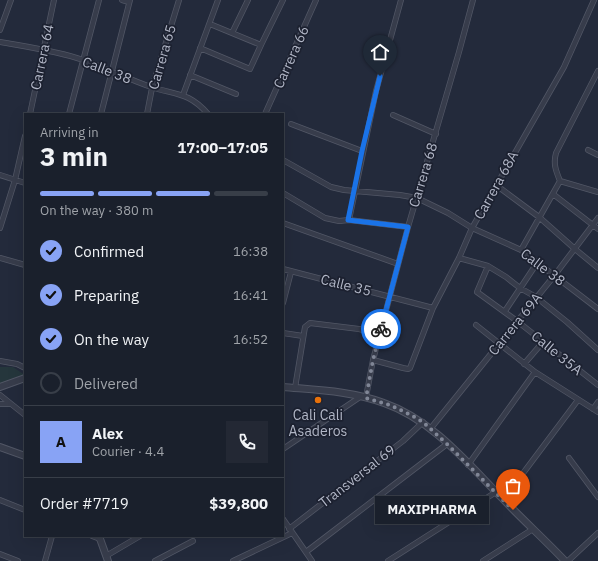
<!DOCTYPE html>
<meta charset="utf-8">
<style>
body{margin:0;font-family:"IBM Plex Sans",sans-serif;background:#232834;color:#f1f3f6;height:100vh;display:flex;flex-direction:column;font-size:15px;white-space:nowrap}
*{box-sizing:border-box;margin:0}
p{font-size:13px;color:#9fa3a9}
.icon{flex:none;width:22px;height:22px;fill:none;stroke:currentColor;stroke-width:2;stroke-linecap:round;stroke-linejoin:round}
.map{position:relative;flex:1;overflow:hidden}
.drawer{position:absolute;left:24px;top:113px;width:260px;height:424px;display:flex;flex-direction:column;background:#1a202c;border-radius:0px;box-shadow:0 4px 16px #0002,0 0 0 1px #383e48}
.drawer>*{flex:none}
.pin{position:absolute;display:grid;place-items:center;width:34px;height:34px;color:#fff;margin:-41px -17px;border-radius:50% 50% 50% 0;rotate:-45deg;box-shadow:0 0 4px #0007}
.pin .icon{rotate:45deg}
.courier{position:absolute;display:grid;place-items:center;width:40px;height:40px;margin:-20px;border:3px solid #1a73e8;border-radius:50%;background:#fff;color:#222;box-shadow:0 1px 5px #0007}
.bubble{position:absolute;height:28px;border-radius:0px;background:#1a202c;box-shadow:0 4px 16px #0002,0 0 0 1px #383e48;font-size:13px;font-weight:800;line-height:28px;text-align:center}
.summary em{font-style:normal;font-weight:800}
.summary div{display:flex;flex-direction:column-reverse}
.summary{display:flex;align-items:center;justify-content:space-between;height:68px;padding:0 16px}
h1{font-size:26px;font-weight:800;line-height:30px}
.bar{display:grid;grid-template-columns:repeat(4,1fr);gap:6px 4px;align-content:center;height:48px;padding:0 16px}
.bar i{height:5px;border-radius:3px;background:#383e48}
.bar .active{background:#88a3f5}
.bar p{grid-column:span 4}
.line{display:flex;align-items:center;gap:10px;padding:0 16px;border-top:1px solid #383e48}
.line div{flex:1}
.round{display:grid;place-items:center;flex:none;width:42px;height:42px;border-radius:0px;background:#232834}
ol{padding:0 16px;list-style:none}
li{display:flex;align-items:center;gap:12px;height:44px}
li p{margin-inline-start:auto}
li .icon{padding:4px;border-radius:50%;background:#88a3f5;color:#111;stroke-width:4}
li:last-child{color:#9fa3a9}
li i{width:22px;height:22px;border:2px solid #383e48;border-radius:50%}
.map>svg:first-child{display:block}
</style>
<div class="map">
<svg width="598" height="561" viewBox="0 0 598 561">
<rect width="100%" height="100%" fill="#232a3b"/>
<path fill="#25363c" d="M0,367H13L25,375L0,385Z"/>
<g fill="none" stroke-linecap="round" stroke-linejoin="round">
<g stroke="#525766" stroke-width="6">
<path id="minor" d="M122,0L129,2
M210,24L261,45
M0,30L11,0
M232,33L248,0
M0,42C28,47 57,51 83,60C106,68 128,79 151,87C176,95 189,92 208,114
M200,48L250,69L261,45L283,0
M598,71L556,153C553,164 556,171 560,181L598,192
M190,75L236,94
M183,95L218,0
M30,114L54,0
M69,114L99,0
M101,114L130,0
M147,114L152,88L179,0
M265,114L316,0
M393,115L436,134
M291,124L362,151
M588,150L598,155
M283,160L331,187L344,190L400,195L417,198L448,213L472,228L521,250L598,309
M0,175L25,183
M496,185L539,217L575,249L598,268
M283,193L325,218L339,221L349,220L408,227
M553,194L598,229
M349,220L376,91L401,0
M283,223L398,264
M0,228L15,180L25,136
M521,250L560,181
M0,258L25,265
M459,258L488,266L506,277L520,288L536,297L567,322L598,350
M488,266L477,292L517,321L598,385
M283,269L433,308
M283,303L291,272
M505,311L537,263
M476,325L535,372L598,412
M283,333L303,336
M373,360L403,368L408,369L410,368L433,308L459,258L472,228L564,67L594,0
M0,361L17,364L25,368
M524,364L543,342
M295,388L305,327L310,323L359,329L379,334
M0,395L25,415
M366,397L373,360L408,227L459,52L473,0
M0,404H11
M593,409L598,402
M431,428L554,276L598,218
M283,449L360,397
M569,458L598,497
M468,465L535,372
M0,500L25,510
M503,500L578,400
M283,519L312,561
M289,529L403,441L423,422
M92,536L100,539
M306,552L447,444
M0,554L18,561
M106,556L140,536
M45,561L52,536
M155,561L193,541
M233,561L292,533
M388,561L496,492
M483,561L533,529
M568,561L598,533"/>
</g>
<g stroke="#525766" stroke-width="8">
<path id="tertiary" d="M0,387L25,378
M283,387C317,390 352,391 384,403C433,420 468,464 503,499C523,520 545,540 565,561
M0,447L25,456
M99,536L108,561"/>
</g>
<use href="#minor" stroke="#373c4b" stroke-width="4.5"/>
<use href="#tertiary" stroke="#373c4b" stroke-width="6"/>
</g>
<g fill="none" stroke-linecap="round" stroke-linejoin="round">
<path stroke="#808696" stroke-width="4" stroke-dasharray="0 7.2" d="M381,329L373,360L366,398L390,405L411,415L423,422L447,444L513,510"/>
<path stroke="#1a73e8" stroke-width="5" d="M380,76L362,151L348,220L408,227L381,329"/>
</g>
<circle fill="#e8710a" stroke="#1c2130" stroke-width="1.5" cx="318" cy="400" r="4"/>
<g text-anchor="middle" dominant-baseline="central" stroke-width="3.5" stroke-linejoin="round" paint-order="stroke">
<g font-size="14" fill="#b2b7c7" stroke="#1c2130">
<text transform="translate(42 57) rotate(-78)">Carrera 64</text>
<text transform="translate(162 57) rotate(-74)">Carrera 65</text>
<text transform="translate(291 57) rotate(-66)">Carrera 66</text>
<text transform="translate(107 70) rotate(21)">Calle 38</text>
<text transform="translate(423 175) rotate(-73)">Carrera 68</text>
<text transform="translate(496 185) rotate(-61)">Carrera 68A</text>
<text transform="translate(543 267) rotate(37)">Calle 38</text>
<text transform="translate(346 285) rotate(14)">Calle 35</text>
<text transform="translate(515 324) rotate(-51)">Carrera 69A</text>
<text transform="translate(557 353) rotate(39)">Calle 35A</text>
<text transform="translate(357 476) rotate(-38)">Transversal 69</text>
</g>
<g font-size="14" fill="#b2b7c7" stroke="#1c2130">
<text x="318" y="415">Cali Cali<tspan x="318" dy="16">Asaderos</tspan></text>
</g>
</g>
</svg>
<div class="pin" style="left:513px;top:510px;background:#ea580c"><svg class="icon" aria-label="bag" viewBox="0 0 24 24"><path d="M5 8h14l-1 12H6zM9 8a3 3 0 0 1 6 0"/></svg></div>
<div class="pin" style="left:380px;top:76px;background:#1f2937"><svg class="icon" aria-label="home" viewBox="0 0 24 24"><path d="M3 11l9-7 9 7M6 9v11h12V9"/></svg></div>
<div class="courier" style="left:381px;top:329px"><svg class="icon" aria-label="bike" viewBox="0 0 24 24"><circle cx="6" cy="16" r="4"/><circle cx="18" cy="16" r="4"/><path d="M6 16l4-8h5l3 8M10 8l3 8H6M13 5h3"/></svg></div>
<div class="bubble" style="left:375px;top:496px;width:114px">MAXIPHARMA</div>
<section class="drawer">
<div class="summary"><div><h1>3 min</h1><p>Arriving in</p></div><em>17:00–17:05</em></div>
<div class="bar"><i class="active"></i><i class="active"></i><i class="active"></i><i></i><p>On the way · 380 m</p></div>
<ol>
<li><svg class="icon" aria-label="check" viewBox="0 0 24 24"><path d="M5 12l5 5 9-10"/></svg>Confirmed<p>16:38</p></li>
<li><svg class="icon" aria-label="check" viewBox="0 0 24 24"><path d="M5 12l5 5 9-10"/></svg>Preparing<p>16:41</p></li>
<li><svg class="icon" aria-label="check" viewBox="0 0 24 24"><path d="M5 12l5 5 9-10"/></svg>On the way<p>16:52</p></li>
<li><i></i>Delivered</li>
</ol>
<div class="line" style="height:72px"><b class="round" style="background:#88a3f5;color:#111">A</b><div><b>Alex</b><p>Courier · 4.4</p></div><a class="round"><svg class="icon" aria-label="phone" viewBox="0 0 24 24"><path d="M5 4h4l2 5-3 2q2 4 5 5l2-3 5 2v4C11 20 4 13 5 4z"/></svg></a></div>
<div class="line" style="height:52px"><div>Order #7719</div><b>$39,800</b></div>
</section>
</div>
